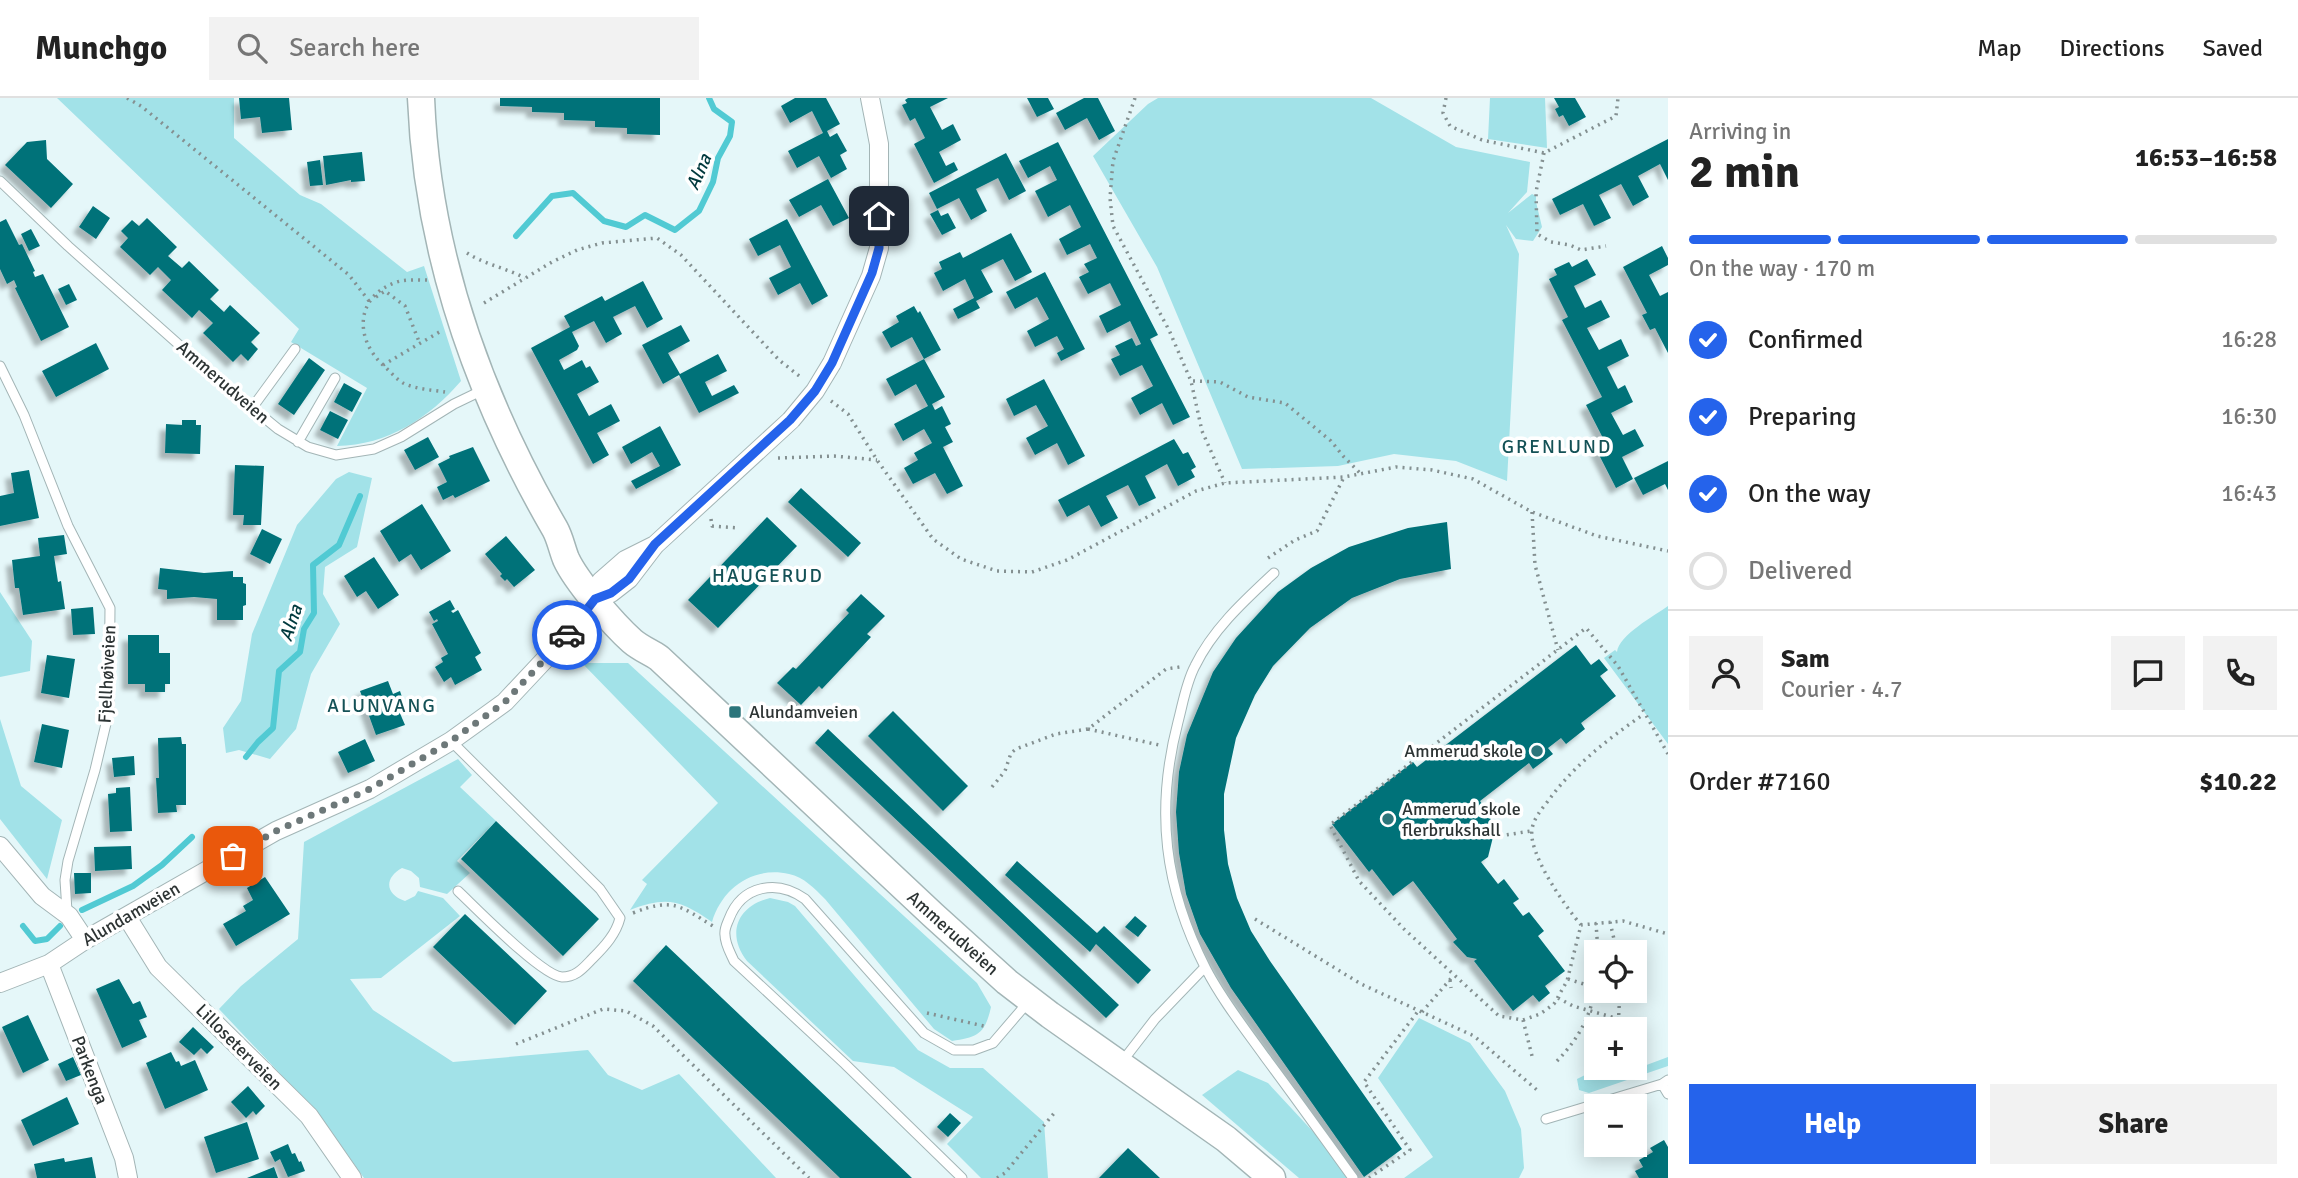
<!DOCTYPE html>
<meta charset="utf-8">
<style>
body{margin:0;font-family:Signika,sans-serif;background:#f2f2f2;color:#222;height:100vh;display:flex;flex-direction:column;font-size:26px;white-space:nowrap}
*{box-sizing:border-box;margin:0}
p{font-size:23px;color:#767676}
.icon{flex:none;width:38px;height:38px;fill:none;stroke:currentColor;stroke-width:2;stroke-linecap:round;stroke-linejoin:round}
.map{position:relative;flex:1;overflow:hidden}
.side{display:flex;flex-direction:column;background:#fff;width:630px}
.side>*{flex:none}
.buttons{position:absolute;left:1584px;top:842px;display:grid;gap:14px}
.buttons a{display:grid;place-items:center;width:63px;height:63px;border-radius:0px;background:#fff;box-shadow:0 4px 18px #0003;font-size:35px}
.pin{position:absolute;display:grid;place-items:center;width:60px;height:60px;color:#fff;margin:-30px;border-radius:14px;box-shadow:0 4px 10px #0006}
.courier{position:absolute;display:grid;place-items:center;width:70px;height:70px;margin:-35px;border:5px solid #2563eb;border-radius:50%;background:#fff;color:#222;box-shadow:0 2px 9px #0007}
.headline em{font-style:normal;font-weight:800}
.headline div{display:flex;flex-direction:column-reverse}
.headline{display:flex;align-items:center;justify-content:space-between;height:119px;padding:0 21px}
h1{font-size:46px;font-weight:800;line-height:52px}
.bar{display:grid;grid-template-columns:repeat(4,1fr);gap:10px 7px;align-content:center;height:84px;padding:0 21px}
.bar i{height:9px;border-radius:5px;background:#e0e0e0}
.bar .on{background:#2563eb}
.bar p{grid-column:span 4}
.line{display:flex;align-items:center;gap:18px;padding:0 21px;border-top:2px solid #e0e0e0}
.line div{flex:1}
.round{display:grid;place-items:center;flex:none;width:74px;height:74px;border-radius:0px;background:#f2f2f2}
ol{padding:0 21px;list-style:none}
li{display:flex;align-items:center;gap:21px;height:77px}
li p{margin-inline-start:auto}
li .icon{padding:7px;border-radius:50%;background:#2563eb;color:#fff;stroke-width:4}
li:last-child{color:#767676}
li i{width:38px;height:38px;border:4px solid #e0e0e0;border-radius:50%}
.action{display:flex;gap:14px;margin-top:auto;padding:14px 21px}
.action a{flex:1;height:80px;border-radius:0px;background:#2563eb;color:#fff;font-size:28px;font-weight:800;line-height:80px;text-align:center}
.action a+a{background:#f2f2f2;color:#222}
header{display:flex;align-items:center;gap:42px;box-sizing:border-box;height:98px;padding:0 35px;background:#fff;border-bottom:2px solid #e0e0e0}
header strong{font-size:33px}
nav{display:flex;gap:38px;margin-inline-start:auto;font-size:24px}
.search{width:490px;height:63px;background:#f2f2f2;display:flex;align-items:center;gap:18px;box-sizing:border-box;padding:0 24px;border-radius:0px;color:#767676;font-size:26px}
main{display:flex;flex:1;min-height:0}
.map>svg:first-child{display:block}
</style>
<header>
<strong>Munchgo</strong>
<div class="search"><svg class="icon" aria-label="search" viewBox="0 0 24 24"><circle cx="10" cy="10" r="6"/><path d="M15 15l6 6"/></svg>Search here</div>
<nav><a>Map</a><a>Directions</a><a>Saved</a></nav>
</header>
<main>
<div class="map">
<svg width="1668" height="1080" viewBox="0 0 1668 1080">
<defs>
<filter id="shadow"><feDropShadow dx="-6" dy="6" stdDeviation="2" flood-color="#0004"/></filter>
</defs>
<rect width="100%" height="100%" fill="#e5f7f9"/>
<path fill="#a2e2e8" d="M57,0H234V40L300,97L321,106L407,174L424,168L461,283C429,320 388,347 337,348L367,290L291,244L299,231Z
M1158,0H1371L1456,49L1530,64L1527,94L1508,115L1532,96L1536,98V104L1542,129L1533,143L1516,141L1506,127L1519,156L1507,383L1456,363L1394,356L1338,368L1242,371L1157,169L1093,58L1148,6Z
M1490,0H1545L1547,50L1488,41Z
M349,374L372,380L357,449L325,469L323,496L340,526L311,576L296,631L270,661L239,652L226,655L223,630L241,603L252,536L297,427L336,381Z
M0,494L32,543L30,573L0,579Z
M1668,508V646L1604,560L1615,552L1617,554C1619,537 1654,518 1668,508Z
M582,565H628L977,885L991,909C985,936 978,939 952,943L934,931L825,801C815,791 804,779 789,776C753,768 722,790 712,824C680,802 667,798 630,812L647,786L642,782L718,705Z
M0,621L21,688L62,722L47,781L0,721Z
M458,661L472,677L460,689L496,723L457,763L470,775L447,796L420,789L419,780L411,773L402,770C384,780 385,796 405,803L415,798L418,793L443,800L460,818L381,880L350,881L373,912L453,964L588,952L608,977L642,992L679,976L776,1080H364L321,1019L219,911L241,888L298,841L304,744Z
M770,800L788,804L795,808L918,952L950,970H983L1044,1024L1048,1080H981L947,1046L973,1019L894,969L853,963L747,863C726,836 737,808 770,800Z
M1419,920L1470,945L1505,993L1521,1031L1524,1070L1519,1080H1404L1433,1059L1378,980Z
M1668,959V968L1589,995L1579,992L1577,981L1599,970H1613L1617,978Z
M1238,972L1268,985L1356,1080H1299L1202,997Z"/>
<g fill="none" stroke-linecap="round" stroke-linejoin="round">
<path stroke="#51cad3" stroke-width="6" d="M516,138L552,98L573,95L604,123L626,129L645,117L675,132L699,113L713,84L718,60L730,38L732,24L714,11L709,0
M246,659L258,644L273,630L279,573L300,554L304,531L314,515L313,467L339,447L360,398
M82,812L133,788L162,767L192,739
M23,828L35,843L47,841L60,828"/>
</g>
<path fill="#017279" filter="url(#shadow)" d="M239,0H289L292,32L262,35L260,19L241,21Z
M500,0H660V37L627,36V30L595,29V23L564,22V15L532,14V9L500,8Z
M795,0H826L840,26L827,33L830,39L837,35L847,53L840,57L847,71L831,80L819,58L797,70L788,53L823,35L812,13L790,25L781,8Z
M908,0H948L930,9L942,32L953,26L961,42L939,54L946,68L954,64L958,72L934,85L914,46L925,40L915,20L910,23L902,7L907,5L905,2Z
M1027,0H1048L1054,11L1037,19Z
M1084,0H1098L1115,33L1099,42L1087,20L1065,32L1056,15Z
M1554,0H1575L1586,19L1569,28L1563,17L1559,19L1555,11L1559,9Z
M1668,41V82L1660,66L1638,78L1649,99L1633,108L1621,86L1599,97L1611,120L1594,128L1583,106L1560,117L1552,101Z
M46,42L47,61L73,86L51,110L5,67L27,44Z
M1058,44L1158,237L1150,241L1190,319L1173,327L1162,305L1140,317L1131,300L1153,288L1142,267L1120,278L1111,261L1120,257L1115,248L1132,240L1136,248L1141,246L1130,223L1107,235L1099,218L1121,207L1110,185L1088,196L1079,179L1089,174L1084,166L1097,160L1090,146L1067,157L1059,141L1081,129L1070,107L1048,119L1035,93L1057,82L1050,68L1028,80L1019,63Z
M362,54L365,83L351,84V82L326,87L323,58Z
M1006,55L1026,93L1009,102L998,80L976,91L987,113L971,122L959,100L937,111L929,95Z
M320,62L323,87L310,88L307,64Z
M828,81L849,120L833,128L821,107L799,119L789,102Z
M93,108L110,120L96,141L79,129Z
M938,112L941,118L948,115L956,130L942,137L930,116Z
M147,120L177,149L168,158L182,170L189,163L219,192L210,201L224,214L230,207L260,235L251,244L258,251L248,263L241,256L233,264L203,235L213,225L199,212L192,220L162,192L171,182L158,169L150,177L120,149L128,140L121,133L132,122L139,128Z
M6,121L19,147L22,146L35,173L33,174L35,179L43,176L69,229L41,243L15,190L17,189L14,182L7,186L0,171V124Z
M787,121L828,198L812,207L800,185L778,197L769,180L791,169L780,147L758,158L749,141Z
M31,131L40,148L29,153L21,136Z
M1011,135L1032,174L1015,183L1003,161L981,172L993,194L976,203L980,210L958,221L953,211L974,200L965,181L943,193L934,175L942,171L939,164L960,154L963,160Z
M1662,148L1668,160V167L1649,177L1660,198L1668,194V255L1655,230L1650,232L1642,217L1647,215L1623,169Z
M1587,161L1596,177L1574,188L1585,210L1601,202L1610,219L1587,230L1599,252L1621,241L1629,258L1607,269L1618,291L1625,287L1633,304L1611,315L1623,337L1635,331L1644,348L1622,359L1633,381L1616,390L1596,351L1606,346L1586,307L1602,299L1562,222L1568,219L1549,181L1557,177L1554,171L1569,164L1572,169Z
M1045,174L1085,251L1061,263L1057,255L1064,251L1057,238L1035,249L1027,233L1049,221L1037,199L1015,211L1006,194Z
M643,183L663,221L647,230L635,208L613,219L622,236L606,245L594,223L572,234L579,248L577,252L559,262L564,272L582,262L586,270L590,268L599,284L577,296L589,318L611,306L620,323L597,335L609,357L593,366L531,250L570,229L564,218L602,198L605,203Z
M69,186L77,202L66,207L58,191Z
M914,208L918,215L920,213L941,252L924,261L912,239L891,250L882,234L899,224L896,218Z
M681,227L690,243L668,255L680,276L718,256L727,273L705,284L712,298L734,287L739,295L699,315L679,277L663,286L642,247Z
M96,245L109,271L56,299L42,273Z
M309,260L325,272L294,317L278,306Z
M924,261L945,299L932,306L935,312L942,308L951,326L945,329L953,344L943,349L963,388L947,396L935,375L913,386L904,370L918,362L914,355L932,345L924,331L903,343L894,326L928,308L916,286L895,298L886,281Z
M1044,281L1085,358L1068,367L1057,345L1035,357L1026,340L1048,328L1036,307L1014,318L1006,301Z
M344,285L362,295L352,314L334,304Z
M330,313L348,322L338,341L320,332Z
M182,322H196V327H201L200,356L165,355L166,326L182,327Z
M660,328L681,367L636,391L631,383L660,368L652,354L631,366L622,349Z
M428,339L439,359L415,372L404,352Z
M1174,341L1183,356L1188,354L1196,369L1191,372L1195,379L1178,388L1167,366L1145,378L1156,400L1139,408L1128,387L1106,398L1118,420L1101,429L1089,407L1067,419L1058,402Z
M473,349L490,383L455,400L453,397L443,402L437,389L447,384L438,366L450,360L449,358Z
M1668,363V392L1665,386L1643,397L1634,380Z
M235,367L264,368L261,427H243L244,417H233Z
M29,372L39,420L0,428V398L14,395L11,375Z
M801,390L861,445L848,459L788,404Z
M422,406L451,453L421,472L411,456L399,464L380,433Z
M767,419L797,448L718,530L688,502Z
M1447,424L1451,471L1400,481L1352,500L1310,530L1273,568L1255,597L1236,640L1224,696V732L1228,766L1237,800L1251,833L1270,863L1402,1051L1364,1079L1231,890L1200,836L1186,796L1179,755L1176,714L1179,674L1187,637L1213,574L1236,540L1278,494L1311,470L1349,449L1408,430Z
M262,431L282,441L270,466L250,456Z
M64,437L67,456L54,458L58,484L61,483L65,511L23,517L19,490H15L12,462L40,458L38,440Z
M506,438L535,472L514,489L507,481L505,483L500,478L502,476L485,456Z
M374,459L399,497L378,511L366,493L357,499L344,478Z
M160,470L204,475L233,473V479H243V485L246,486V507L243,508V522H217V501L194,499L167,501V492L158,491Z
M861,496L885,518L867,536L871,539L822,591L819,588L801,607L777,585L793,569L796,571L849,515L846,512Z
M450,502L455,511L451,513L453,515L458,512L481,555L475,559L482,572L455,587L451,579L444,584L435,569L443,564L441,560L448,556L432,526L438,523L437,521L434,523L429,514Z
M93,509L95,536L73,537L71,511Z
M128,537H159V555H170V586H165V594H145V586H128Z
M1576,547L1591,567L1599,561L1608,572L1600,578L1616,598L1581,625L1585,631L1566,646L1561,640L1548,650L1553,656L1533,671L1529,665L1480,703L1490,718L1493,739L1488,759L1481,764L1498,786L1504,781L1519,801L1513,805L1523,818L1529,814L1544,833L1538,838L1565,873L1545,888L1550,895L1539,904L1533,897L1513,913L1474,863L1477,861L1467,859L1453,844L1457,841L1413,783L1393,798L1372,771L1369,774L1332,726L1413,664L1417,669Z
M47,557L75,561L69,600L41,595Z
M388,583L393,596L400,593L406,611L399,613L405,627L376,637L360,593Z
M893,613L968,688L943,713L868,638Z
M42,626L69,632L62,670L34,664Z
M828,631L1119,907L1106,920L815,645Z
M181,639L182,646H186V707H176L177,714L158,715L156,680H159L158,640Z
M365,641L375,663L348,675L338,654Z
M134,658L135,677L114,679L112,660Z
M130,689L132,733L110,734L108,696L116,695V690Z
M496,723L599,821L563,858L461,761Z
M131,748L132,771L95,773L94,749Z
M1017,763L1097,835L1104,828L1151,872L1138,886L1096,846L1090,854L1005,777Z
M74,775H91V795L75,796Z
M265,779L290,816L236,848L223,826L246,813L243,808L253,802L247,790Z
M465,816L547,893L515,927L433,849Z
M1135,818L1147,828L1138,839L1125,829Z
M666,847L912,1080H840L633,883Z
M119,881L133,906L140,903L147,919L139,922L147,939L122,950L96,891Z
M28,917L49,962L23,975L2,929Z
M193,929L214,949L207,956L201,950L194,957L179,944Z
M171,954L176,964L179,963L181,968L195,962L208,992L165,1011L146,965Z
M73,959L81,977L66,983L58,966Z
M248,988L265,1008L256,1017L253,1013L246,1020L231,1004Z
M67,999L79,1026L33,1048L21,1022Z
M950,1015L961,1025L948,1039L937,1029Z
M247,1024L259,1061L216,1075L204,1039Z
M1664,1042L1668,1049V1080H1639L1635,1073L1643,1069L1639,1062L1653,1054L1650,1050Z
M288,1046L292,1056L295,1055L299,1064L301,1063L305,1073L288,1079L280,1061L275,1064L270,1054Z
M1128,1050L1160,1080H1099Z
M92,1059L96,1080H37L34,1066L64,1060L65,1064Z
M274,1069L278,1080H247Z"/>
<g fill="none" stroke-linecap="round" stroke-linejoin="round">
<g stroke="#a3b5b6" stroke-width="11">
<path id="lane" d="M0,83L68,148L222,285L278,331L308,349L336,357L374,351L401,339L454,306L483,292
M0,268L24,317L68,428L110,510L109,613L95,672L68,763L65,782L67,813
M252,310L295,251
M298,344L335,280
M1274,475C1244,503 1213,531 1195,568C1186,585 1183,605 1178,624C1155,712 1164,789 1206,871C1222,902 1245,931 1265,959C1295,999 1324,1040 1353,1080
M451,643L600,791L620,820C616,836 605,848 593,860C584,869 577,879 562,879C542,878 476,810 458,793
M1121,965L1155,921L1205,869
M1662,986L1668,996
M1546,1021L1662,986L1668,982
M962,1080L845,966L734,863C730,854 725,846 725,837C724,831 727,826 729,821C742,787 777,781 805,801L924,935L954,952H974L993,945L1029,903"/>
</g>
<g stroke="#a3b5b6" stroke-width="20">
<path id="street" d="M832,265L871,178L879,150V46L870,0
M595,501L611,495L629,481L655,447L791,322
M0,748L42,798L69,818L85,842
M127,819L158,869L309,1018L352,1080
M49,866L124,1060L128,1080
M0,885L49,866L85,842L276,733L370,691L451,643L505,604L565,540L595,501L596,491L601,483L625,462L655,447"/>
</g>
<g stroke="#a3b5b6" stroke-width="29">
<path id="secondary" d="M421,0C427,154 478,298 555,431C560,440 562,451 566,461C576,483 613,526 632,543C640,550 650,554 659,560L933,817L1007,884L1050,917L1226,1041L1272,1080"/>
</g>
<path stroke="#849091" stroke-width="3.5" stroke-dasharray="2 5" stroke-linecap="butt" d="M127,0L141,8L349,177L369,203
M1135,0L1113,63L1110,100L1113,128L1169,232L1191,283L1202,333L1225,385
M1446,0L1443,15L1450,28L1482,42L1544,55L1616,18L1618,0
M1544,55L1536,94L1537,136L1551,144L1570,147L1581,152L1606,148
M467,155C484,166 506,170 525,180
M427,182C416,182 404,181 394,185C355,200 355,241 383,267C389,272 396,281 403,285C415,291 432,292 445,294
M376,199L385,193L405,208L420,246
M484,205L552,164L577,152L602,145L657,140L681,157L779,262L803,281
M383,267L441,233
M1193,283L1220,284L1248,299L1285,305L1331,343L1343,358L1361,376
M831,303L848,316L877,362L933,441L961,461L997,473L1032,474L1067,462L1196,393L1225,385L1344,379L1396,369L1432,372L1473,381L1532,414L1597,438L1668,453
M778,360L834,358L877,362
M1532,414L1535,467L1558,552
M711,421L712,428L739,430
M1268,460L1295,442L1317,433L1344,379
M1088,631L1159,647
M1668,656L1618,568L1586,530L1330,727L1359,783L1404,831L1499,918L1523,922L1540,916L1554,906L1567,883L1581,827L1623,823L1668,836
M992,689L1005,673L1011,655L1016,651L1056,636L1088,631L1166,571L1180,569
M1493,739L1531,733
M633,815C673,799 680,808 713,828
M1255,821L1361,886L1474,938L1537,992
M1610,824L1617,854
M1596,825L1598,854
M1581,827C1565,808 1528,756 1532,731C1534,720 1541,712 1548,703C1574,667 1608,641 1644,616
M1568,881L1596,890
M1450,882L1451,890
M1558,900L1573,908L1619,921
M1422,914L1454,877
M927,915L988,929
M1523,922L1533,962
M1618,931L1620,892
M516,946L603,911L626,913L653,928L809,1080
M1557,963C1579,940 1592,917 1596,884
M997,1080L1005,1075L1055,1014
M1369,1080L1410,1052L1364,984L1419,912"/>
<use href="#lane" stroke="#fff" stroke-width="9"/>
<use href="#street" stroke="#fff" stroke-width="18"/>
<use href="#secondary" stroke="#fff" stroke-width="26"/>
<g stroke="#a3b5b6" stroke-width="20" stroke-linecap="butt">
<path id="street-bridge" d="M791,322L815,293L832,265"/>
</g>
<use href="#street-bridge" stroke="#fff" stroke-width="18"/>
</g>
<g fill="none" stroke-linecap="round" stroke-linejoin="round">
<path stroke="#6d7879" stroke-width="7" stroke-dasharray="0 12.6" d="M233,758L276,733L370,691L451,643L505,604L567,537"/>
<path stroke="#2563eb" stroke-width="9" d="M567,537L595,501L611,495L629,481L655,446L790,322L815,293L832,265L872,175L879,150V118"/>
</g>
<g fill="#2b757b" stroke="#fff" stroke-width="2.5">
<rect x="728" y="607" width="14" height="14" rx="3.5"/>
<circle cx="1537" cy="653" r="7"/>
<circle cx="1388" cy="721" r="7"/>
</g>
<g text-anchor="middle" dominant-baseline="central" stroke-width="7" stroke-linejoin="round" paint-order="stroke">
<g font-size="18" fill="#2d3434" stroke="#fff">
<text transform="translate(223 284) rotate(41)">Ammerudveien</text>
<text transform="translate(107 576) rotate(-87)">Fjellhøiveien</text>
<text transform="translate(131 816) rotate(-30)">Alundamveien</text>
<text transform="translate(953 835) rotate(42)">Ammerudveien</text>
<text transform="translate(239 949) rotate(45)">Lilloseterveien</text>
<text transform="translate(90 972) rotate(69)">Parkenga</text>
</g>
<g font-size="18" fill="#2d3434" stroke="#fff" text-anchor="start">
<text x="749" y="614">Alundamveien</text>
<text x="1523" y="653" text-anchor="end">Ammerud skole</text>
<text x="1402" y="711">Ammerud skole<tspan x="1402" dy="21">flerbrukshall</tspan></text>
</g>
<g font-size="19" font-style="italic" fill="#00393d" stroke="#fff">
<text transform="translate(699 74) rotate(-67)">Alna</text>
<text transform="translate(291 525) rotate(-72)">Alna</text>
</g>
<g font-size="19" letter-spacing="2" fill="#145156" stroke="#fff">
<text x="1557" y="349">GRENLUND</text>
<text x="768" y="478">HAUGERUD</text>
<text x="382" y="608">ALUNVANG</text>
</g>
</g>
</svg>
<div class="buttons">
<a><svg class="icon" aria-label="locate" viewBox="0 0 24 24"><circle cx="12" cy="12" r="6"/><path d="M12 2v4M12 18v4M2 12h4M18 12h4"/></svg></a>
<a>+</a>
<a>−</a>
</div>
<div class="pin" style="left:233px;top:758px;background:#ea580c"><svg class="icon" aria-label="bag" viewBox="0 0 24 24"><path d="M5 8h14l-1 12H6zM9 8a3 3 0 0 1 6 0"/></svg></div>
<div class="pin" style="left:879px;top:118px;background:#1f2937"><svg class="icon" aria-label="home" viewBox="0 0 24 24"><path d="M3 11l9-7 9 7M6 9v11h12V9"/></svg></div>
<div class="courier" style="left:567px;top:537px"><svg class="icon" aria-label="car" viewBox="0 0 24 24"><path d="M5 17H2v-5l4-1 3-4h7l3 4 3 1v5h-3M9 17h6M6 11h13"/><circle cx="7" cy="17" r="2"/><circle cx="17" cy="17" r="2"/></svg></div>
</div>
<section class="side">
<div class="headline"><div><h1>2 min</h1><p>Arriving in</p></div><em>16:53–16:58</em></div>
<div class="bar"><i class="on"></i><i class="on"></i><i class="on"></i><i></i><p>On the way · 170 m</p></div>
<ol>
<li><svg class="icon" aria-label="check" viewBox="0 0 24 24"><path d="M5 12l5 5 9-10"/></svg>Confirmed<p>16:28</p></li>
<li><svg class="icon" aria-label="check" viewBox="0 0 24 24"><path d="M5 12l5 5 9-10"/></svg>Preparing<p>16:30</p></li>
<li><svg class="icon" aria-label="check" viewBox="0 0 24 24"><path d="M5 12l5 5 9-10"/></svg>On the way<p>16:43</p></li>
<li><i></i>Delivered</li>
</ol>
<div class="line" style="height:126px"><a class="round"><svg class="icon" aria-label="person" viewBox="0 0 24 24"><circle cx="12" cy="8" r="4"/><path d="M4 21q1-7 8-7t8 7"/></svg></a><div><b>Sam</b><p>Courier · 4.7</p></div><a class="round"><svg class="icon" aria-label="chat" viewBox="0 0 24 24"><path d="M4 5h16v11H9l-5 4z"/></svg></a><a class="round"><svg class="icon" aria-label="phone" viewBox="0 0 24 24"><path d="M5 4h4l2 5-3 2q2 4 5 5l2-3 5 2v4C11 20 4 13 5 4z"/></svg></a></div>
<div class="line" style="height:91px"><div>Order #7160</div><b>$10.22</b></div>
<div class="action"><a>Help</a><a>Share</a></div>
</section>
</main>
